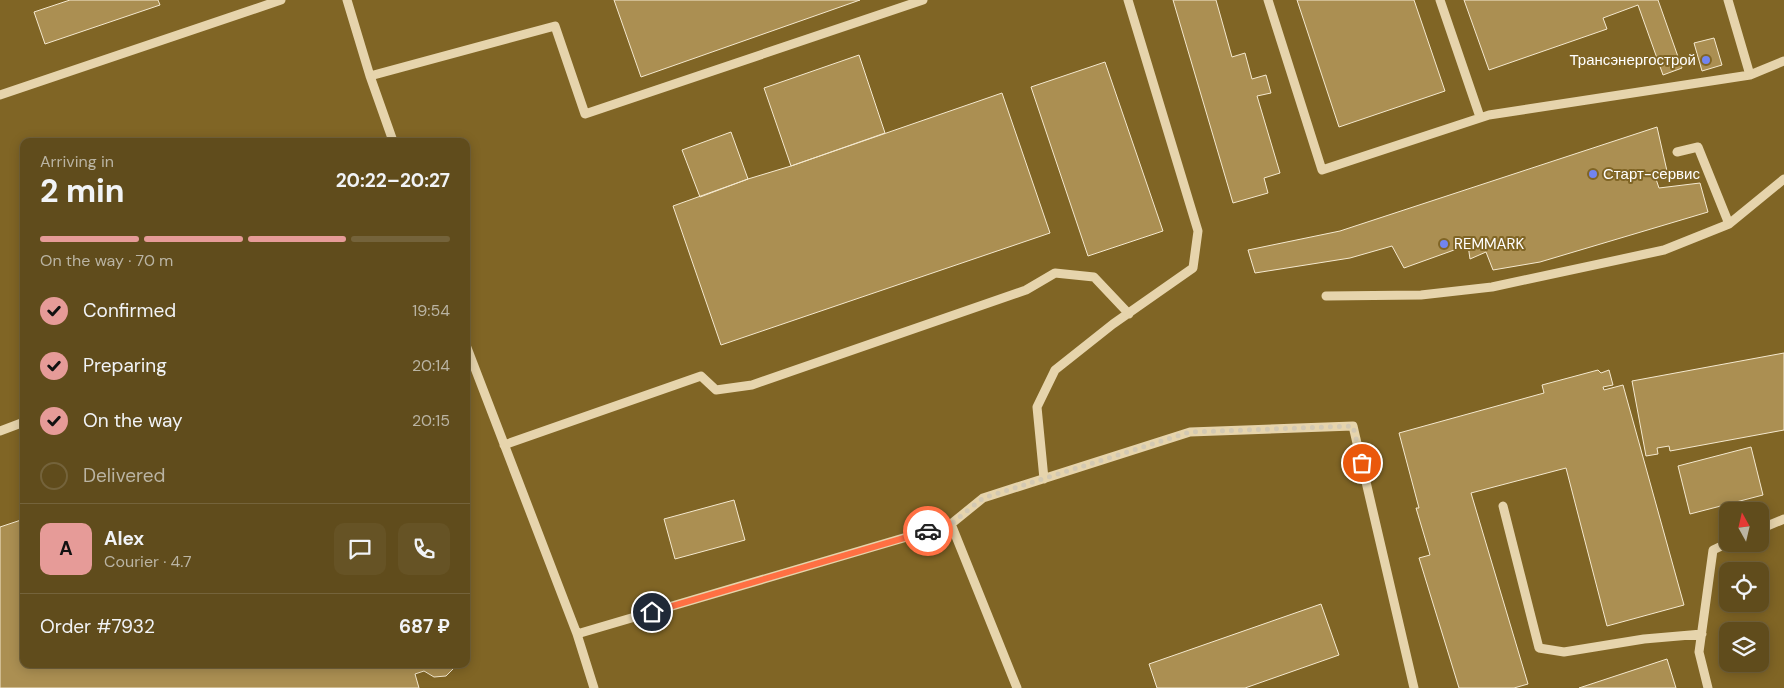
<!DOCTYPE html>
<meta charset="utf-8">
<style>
body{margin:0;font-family:"DM Sans",sans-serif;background:#665325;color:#f1f3f6;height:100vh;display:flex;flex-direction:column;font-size:19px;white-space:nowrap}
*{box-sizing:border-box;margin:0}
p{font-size:16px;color:#bab4a3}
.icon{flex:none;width:28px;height:28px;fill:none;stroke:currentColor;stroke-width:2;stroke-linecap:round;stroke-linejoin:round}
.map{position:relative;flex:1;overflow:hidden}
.drawer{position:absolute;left:20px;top:138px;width:450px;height:530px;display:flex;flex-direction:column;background:#604c1c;border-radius:10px;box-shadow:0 2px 12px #0003,0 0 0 1px #74633b}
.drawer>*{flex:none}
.needle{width:32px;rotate:352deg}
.controls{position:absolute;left:1719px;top:502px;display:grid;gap:10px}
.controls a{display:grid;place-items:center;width:50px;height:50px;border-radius:10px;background:#604c1c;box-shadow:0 2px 12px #0003,0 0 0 1px #74633b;font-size:25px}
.pin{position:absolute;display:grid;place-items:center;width:42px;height:42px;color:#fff;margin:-21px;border:2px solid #fff;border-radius:50%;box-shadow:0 1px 5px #0007}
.courier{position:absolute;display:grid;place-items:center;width:50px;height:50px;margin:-25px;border:4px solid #ff7043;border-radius:50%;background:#fff;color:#222;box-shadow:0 1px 6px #0007}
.head em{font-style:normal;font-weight:700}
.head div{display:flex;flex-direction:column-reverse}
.head{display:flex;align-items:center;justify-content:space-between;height:85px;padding:0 20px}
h1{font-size:32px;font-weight:700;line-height:38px}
.bar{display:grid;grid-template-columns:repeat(4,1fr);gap:8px 5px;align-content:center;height:60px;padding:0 20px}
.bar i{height:6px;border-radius:4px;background:#74633b}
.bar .on{background:#e69b98}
.bar p{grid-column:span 4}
.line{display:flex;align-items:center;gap:12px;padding:0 20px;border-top:1px solid #74633b}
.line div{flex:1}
.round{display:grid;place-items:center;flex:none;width:52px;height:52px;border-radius:10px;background:#665325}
ol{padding:0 20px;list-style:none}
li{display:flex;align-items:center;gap:15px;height:55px}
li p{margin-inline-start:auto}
li .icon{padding:5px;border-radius:50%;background:#e69b98;color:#111;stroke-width:4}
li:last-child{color:#bab4a3}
li i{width:28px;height:28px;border:2px solid #74633b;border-radius:50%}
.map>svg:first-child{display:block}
</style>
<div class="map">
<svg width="1784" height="688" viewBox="0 0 1784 688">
<rect width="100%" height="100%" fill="#806525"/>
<path fill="#ab8f52" stroke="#f5e9cf" d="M70,0H158L160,5L45,44L34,12Z
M614,0H860L641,77Z
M1173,0H1216L1232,57L1245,53L1252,79L1266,75L1271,93L1257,96L1280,173L1264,178L1268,193L1233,203Z
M1297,0H1414L1445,91L1339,127Z
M1464,0H1658L1682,68L1663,75L1638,5L1603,18L1607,29L1489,70Z
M1714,38L1722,65L1702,71L1694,43Z
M859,55L885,133L791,166L764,88Z
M1105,62L1163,231L1088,256L1031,87Z
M1002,93L1050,233L721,345L673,206L748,179L791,166Z
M1657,127L1667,171L1655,176L1659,188L1700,183L1708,212L1540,262L1493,270L1486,252L1470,259L1468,245L1404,268L1392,246L1350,258L1255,273L1248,250L1340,231Z
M731,132L748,179L700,197L682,150Z
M1784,353V430L1670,451L1669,446L1657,448L1658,454L1646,456L1632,381Z
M1598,370L1601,373L1609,370L1613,385L1603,387L1604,390L1623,385L1684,605L1607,626L1566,468L1471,493L1528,684L1514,688H1459L1419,558L1430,555L1416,508H1419L1399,433L1544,393L1542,385Z
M1751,447L1763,495L1690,514L1678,466Z
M734,500L745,540L675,559L664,519Z
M24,519V664H456L455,667L446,676L434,677L424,671L415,674L419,688H0V527Z
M1321,604L1339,655L1245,688H1157L1149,664Z
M1667,659L1676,688H1579Z"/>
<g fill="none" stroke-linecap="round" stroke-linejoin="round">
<path stroke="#e6d4ac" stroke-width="9" d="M347,0L370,76L393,141
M1268,0L1322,170L1489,115L1750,75L1784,61
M1440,0L1480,117
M1728,0L1750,75
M370,76L555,26L585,114L923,0
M0,95L281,0
M1677,152L1698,147L1729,224
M1326,296L1421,295L1492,287L1664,250L1729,224L1784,179
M466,345L577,634L594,688
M0,431L24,422
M504,445L701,376L716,390L752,385L1026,290L1055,273L1094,277L1129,314
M1044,479L1037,407L1055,370L1113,324L1193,268L1198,231L1128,0
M1503,506L1539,648L1564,652L1644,639L1702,634
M951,524L1017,688
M1760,529L1784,519
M577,634L951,524L983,498L1190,432L1353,426L1414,688
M1708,688L1699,652L1713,550L1728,543"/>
</g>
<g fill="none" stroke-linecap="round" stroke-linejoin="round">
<path stroke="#d3c9b3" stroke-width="5" stroke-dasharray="0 9" d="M928,531L951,524L983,498L1190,432L1353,426L1362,463"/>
<path stroke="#ff7043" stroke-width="6" d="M652,612L928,531"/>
</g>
<g fill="#7184f0" stroke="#806525" stroke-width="2">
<circle cx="1706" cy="60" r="5"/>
<circle cx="1593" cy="174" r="5"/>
<circle cx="1444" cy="244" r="5"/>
</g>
<g text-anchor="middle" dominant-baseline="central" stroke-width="4" stroke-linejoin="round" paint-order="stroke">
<g font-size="15" fill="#fff" stroke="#806525" text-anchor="start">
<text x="1696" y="60" text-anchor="end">Трансэнергострой</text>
<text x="1603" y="174">Старт-сервис</text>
<text x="1454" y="244">REMMARK</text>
</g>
</g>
</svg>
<div class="controls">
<a><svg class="needle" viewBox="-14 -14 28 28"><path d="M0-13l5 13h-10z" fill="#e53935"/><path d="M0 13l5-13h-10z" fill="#bab4a3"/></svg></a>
<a><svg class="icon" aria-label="locate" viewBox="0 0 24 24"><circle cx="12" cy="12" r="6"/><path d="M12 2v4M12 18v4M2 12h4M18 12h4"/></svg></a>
<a><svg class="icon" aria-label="layers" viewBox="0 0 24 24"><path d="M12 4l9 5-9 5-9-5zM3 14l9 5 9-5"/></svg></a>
</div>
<div class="pin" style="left:1362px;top:463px;background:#ea580c"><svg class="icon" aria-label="bag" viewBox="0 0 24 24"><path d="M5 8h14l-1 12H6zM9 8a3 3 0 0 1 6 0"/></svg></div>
<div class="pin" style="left:652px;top:612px;background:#1f2937"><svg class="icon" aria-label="home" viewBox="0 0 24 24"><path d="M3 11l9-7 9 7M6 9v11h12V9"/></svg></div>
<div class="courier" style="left:928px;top:531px"><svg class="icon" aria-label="car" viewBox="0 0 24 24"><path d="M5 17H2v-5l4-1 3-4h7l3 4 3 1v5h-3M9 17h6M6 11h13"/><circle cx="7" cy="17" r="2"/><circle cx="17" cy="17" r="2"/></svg></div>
<section class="drawer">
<div class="head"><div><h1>2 min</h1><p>Arriving in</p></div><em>20:22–20:27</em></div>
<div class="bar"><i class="on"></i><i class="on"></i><i class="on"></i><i></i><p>On the way · 70 m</p></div>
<ol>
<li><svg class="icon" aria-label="check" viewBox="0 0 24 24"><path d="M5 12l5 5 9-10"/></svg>Confirmed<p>19:54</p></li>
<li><svg class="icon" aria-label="check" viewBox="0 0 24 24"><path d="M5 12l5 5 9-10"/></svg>Preparing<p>20:14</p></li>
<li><svg class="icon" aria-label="check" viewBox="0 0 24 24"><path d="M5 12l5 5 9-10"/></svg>On the way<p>20:15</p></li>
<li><i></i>Delivered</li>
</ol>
<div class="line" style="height:90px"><b class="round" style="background:#e69b98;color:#111">A</b><div><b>Alex</b><p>Courier · 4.7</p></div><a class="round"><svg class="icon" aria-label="chat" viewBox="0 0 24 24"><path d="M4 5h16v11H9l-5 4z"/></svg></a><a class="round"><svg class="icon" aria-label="phone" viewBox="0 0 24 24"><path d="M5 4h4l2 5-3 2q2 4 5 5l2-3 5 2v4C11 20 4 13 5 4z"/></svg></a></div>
<div class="line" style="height:65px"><div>Order #7932</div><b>687 ₽</b></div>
</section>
</div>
